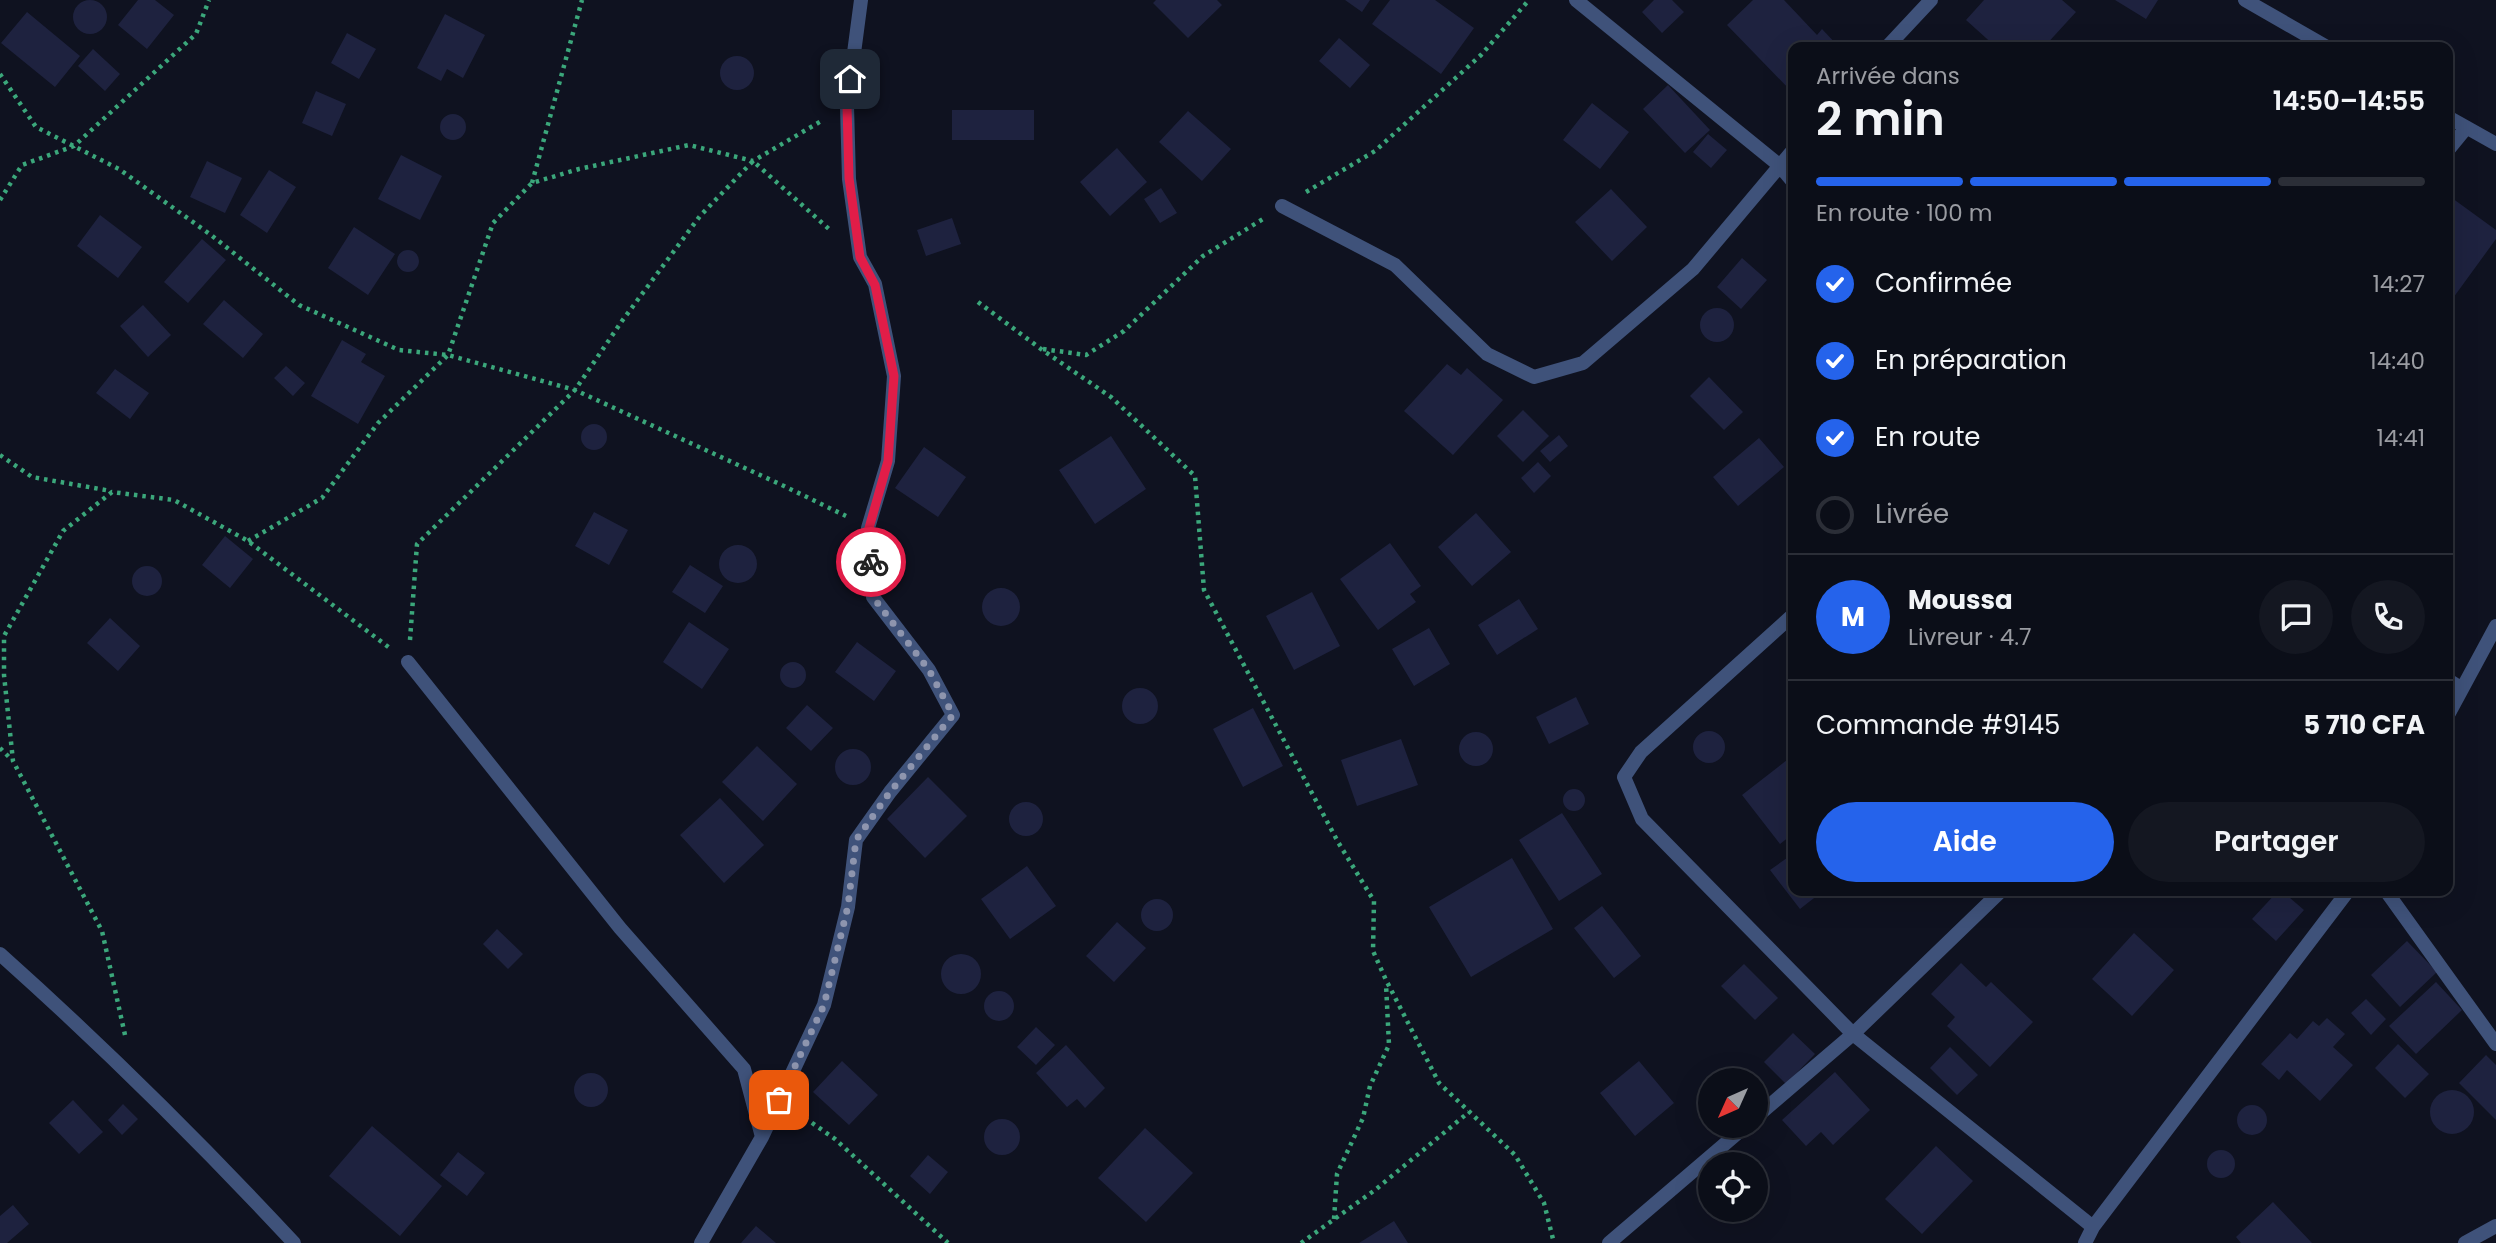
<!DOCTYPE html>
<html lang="fr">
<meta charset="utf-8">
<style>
body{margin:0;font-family:Poppins,sans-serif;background:#141721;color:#f1f3f6;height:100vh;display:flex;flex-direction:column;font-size:26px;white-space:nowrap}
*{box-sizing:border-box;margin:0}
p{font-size:23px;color:#9a9ca2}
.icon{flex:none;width:38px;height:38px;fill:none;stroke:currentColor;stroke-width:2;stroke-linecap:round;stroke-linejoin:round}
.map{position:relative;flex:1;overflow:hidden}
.sheet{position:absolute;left:1788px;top:42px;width:665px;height:854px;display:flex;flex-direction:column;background:#0b0e18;border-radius:14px;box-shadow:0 7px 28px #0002,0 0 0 2px #2b2e37}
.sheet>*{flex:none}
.needle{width:46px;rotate:225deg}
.fabs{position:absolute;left:1698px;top:1068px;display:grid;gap:14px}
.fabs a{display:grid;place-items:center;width:70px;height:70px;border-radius:50%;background:#0b0e18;box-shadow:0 7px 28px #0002,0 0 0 2px #2b2e37;font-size:35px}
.pin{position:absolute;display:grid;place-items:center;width:60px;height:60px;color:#fff;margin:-30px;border-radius:14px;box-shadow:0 4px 10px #0006}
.courier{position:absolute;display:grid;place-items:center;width:70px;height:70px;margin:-35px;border:5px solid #e11d48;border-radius:50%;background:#fff;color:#222;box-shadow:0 2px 9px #0007}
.headline em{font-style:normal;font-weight:600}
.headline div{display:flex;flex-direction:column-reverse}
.headline{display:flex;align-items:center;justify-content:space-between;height:119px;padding:0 28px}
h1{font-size:46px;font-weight:600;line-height:52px}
.bar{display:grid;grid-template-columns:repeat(4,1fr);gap:10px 7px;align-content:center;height:84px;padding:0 28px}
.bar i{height:9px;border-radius:5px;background:#2b2e37}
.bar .active{background:#2563eb}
.bar p{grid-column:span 4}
.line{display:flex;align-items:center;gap:18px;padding:0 28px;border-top:2px solid #2b2e37}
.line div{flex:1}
.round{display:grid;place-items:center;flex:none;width:74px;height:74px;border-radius:37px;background:#141721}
ol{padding:0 28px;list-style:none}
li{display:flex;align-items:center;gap:21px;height:77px}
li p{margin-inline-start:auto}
li .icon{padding:7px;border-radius:50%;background:#2563eb;color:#fff;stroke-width:4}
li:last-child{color:#9a9ca2}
li i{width:38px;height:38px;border:4px solid #2b2e37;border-radius:50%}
.button{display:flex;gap:14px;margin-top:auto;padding:14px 28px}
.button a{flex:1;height:80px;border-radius:42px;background:#2563eb;color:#fff;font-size:28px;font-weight:600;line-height:80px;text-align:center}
.button a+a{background:#141721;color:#f1f3f6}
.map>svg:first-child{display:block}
</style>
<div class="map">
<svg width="2496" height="1243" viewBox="0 0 2496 1243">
<rect width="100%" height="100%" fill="#0f1220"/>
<path fill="#1e223f" d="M138,0H155L174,15L147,49L118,25Z
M1156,0H1217L1222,5L1188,38L1153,3Z
M1345,0H1370L1362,12Z
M1390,0H1435L1474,28L1441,74L1372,24Z
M1654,0H1672L1684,12L1662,33L1642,12Z
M1753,0H1784L1817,35L1822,29L1839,47H1794V88L1791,91L1727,25Z
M1984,0H2062L2076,12L2044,47H1996L1966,20Z
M2115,0H2158L2146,19Z
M73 17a17 17 0 1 1 34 0a17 17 0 1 1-34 0Z
M27,12L80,56L55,87L1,43Z
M445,14L485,35L463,78L447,69L441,81L417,68Z
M347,33L376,49L359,79L331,63Z
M1339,38L1370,65L1350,88L1319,61Z
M93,49L120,74L105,91L78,66Z
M720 73a17 17 0 1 1 34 0a17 17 0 1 1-34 0Z
M1668,85L1710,130L1685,153L1643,109Z
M316,91L346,104L332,136L302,123Z
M1592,103L1629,132L1600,169L1563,140Z
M952,110H1034V140H952Z
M1188,111L1231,149L1202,181L1159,142Z
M440 127a13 13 0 1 1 26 0a13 13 0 1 1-26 0Z
M1708,134L1727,150L1711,168L1693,152Z
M1117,148L1147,182L1110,216L1080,182Z
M401,155L442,176L420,220L378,199Z
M207,161L242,178L225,213L190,197Z
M269,170L296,187L267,233L240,215Z
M1161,188L1177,213L1160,223L1144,199Z
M1611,189L1647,227L1612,261L1575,222Z
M2452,198L2496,230V239L2448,305V204Z
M100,215L142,247L118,278L77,246Z
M952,218L961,244L926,256L917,230Z
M354,227L395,254L368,295L328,268Z
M202,239L226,260L188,303L164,282Z
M397 261a11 11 0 1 1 22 0a11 11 0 1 1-22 0Z
M1742,258L1767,280L1741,309L1717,287Z
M224,300L263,334L243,358L203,324Z
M143,305L171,335L148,357L120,326Z
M1700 325a17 17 0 1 1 34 0a17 17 0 1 1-34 0Z
M342,340L366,354L361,362L385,376L358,424L311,396Z
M1447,364L1461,375L1467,368L1503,400L1453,455L1404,411Z
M286,366L305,383L293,396L274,378Z
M115,369L149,393L130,419L96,393Z
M1709,377L1743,412L1724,430L1690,396Z
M1523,410L1549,436L1523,462L1497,436Z
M581 437a13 13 0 1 1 26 0a13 13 0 1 1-26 0Z
M1559,435L1568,446L1550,462L1540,451Z
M1111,436L1146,489L1095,524L1059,470Z
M1759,438L1784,467L1738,506L1713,477Z
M924,447L966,477L938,517L895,488Z
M1538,462L1551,476L1534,493L1521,478Z
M594,512L628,530L609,565L575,546Z
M1476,513L1511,552L1472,586L1438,547Z
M225,536L253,559L230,588L202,565Z
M1390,543L1421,586L1410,594L1416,602L1378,630L1340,579Z
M719 564a19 19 0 1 1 38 0a19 19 0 1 1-38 0Z
M690,565L723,586L705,613L672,592Z
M132 581a15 15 0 1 1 30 0a15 15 0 1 1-30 0Z
M982 607a19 19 0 1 1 38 0a19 19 0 1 1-38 0Z
M1312,592L1340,646L1294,670L1266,616Z
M1519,599L1538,629L1497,655L1478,625Z
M110,618L140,646L118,671L87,643Z
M689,622L729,649L702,689L663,662Z
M1429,628L1450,664L1414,686L1392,649Z
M857,642L896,671L874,701L835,672Z
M780 675a13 13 0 1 1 26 0a13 13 0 1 1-26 0Z
M1122 706a18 18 0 1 1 36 0a18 18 0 1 1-36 0Z
M1576,697L1589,724L1549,744L1536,717Z
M807,705L833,728L811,751L786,728Z
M1253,708L1283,766L1243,787L1213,729Z
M1693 747a16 16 0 1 1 32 0a16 16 0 1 1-32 0Z
M1459 749a17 17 0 1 1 34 0a17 17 0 1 1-34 0Z
M1401,739L1418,785L1357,806L1341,760Z
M757,746L797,784L763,821L722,782Z
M835 767a18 18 0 1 1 36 0a18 18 0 1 1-36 0Z
M1787,760L1794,769V833L1780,844L1742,795Z
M928,777L967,816L925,858L887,819Z
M1563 800a11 11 0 1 1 22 0a11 11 0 1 1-22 0Z
M720,798L764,845L724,883L680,835Z
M1009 819a17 17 0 1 1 34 0a17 17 0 1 1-34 0Z
M1562,813L1602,874L1559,901L1519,840Z
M1794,853V891H1823L1800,909L1770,870Z
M1512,858L1553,929L1471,977L1429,907Z
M1027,866L1056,906L1010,939L981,899Z
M2278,891H2282L2304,910L2276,941L2252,919Z
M1141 915a16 16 0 1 1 32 0a16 16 0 1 1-32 0Z
M1602,906L1641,956L1614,978L1574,928Z
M1117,922L1146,948L1114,982L1086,956Z
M497,929L523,954L508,969L483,944Z
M2134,933L2174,970L2132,1016L2092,979Z
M2407,941L2437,972L2400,1007L2371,975Z
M941 974a20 20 0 1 1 40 0a20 20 0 1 1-40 0Z
M1961,963L1986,987L1991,982L2033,1022L1990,1067L1947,1026L1955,1017L1931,994Z
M1744,964L1778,998L1755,1020L1721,986Z
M2436,982L2462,1010L2416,1054L2389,1026Z
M984 1006a15 15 0 1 1 30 0a15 15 0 1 1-30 0Z
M2366,999L2386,1019L2371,1035L2351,1013Z
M2327,1018L2345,1034L2333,1047L2353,1065L2320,1101L2287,1070L2279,1080L2261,1064L2290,1033L2297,1039L2313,1021L2319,1026Z
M1036,1027L1055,1045L1036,1065L1017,1047Z
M1793,1033L1815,1054L1786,1084L1764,1062Z
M2398,1044L2429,1074L2405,1098L2375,1068Z
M1066,1045L1105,1088L1085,1108L1077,1099L1067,1107L1036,1073Z
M1950,1047L1978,1075L1957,1095L1930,1068Z
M2486,1055L2496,1065V1120L2459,1083Z
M842,1061L878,1095L849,1125L813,1092Z
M1639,1061L1674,1103L1635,1136L1600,1093Z
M1835,1072L1870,1110L1833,1145L1821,1132L1806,1146L1782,1120Z
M574 1090a17 17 0 1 1 34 0a17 17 0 1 1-34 0Z
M2430 1112a22 22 0 1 1 44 0a22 22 0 1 1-44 0Z
M73,1100L103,1132L79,1154L49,1123Z
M123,1104L138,1119L122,1135L108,1120Z
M2237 1120a15 15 0 1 1 30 0a15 15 0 1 1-30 0Z
M984 1137a18 18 0 1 1 36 0a18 18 0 1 1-36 0Z
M372,1126L442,1186L400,1236L329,1176Z
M1145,1128L1193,1173L1146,1222L1098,1178Z
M1936,1146L1973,1181L1922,1234L1885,1199Z
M2207 1164a14 14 0 1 1 28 0a14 14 0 1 1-28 0Z
M458,1152L485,1173L467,1196L440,1175Z
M928,1155L948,1172L930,1194L910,1176Z
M2273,1202L2312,1243H2241L2236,1237Z
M13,1205L29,1224L7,1243H0V1216Z
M1394,1221L1408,1243H1359Z
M756,1226L776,1243H741Z"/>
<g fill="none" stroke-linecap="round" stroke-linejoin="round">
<path stroke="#3ba77b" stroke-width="4.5" stroke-dasharray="3.5 5" stroke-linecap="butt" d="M0,74L36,127L119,169L211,235L299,305L399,350L448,355L575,390L784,486L846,516
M532,183L582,0
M1306,192L1375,151L1481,55L1529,0
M0,200L22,165L74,146L196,34L209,0
M978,302L1041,349L1111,397L1195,476L1204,590L1338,842L1374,901L1373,951L1386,980L1439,1083L1515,1155L1544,1203L1554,1243
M1043,349L1086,355L1124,331L1203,256L1263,219
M0,455L32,477L111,491
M248,541L322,498L378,423L448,355L493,223L532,183L579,169L689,145L753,161L823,120
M410,640L417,544L575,390L622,321L700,216L753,161L830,230
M0,748L12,760
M125,1035L102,931L13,761L4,675V636L63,531L112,492L174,500L248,541L391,649
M798,1113L835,1139L948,1243
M1334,1219L1337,1174L1363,1118L1370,1086L1389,1045L1386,984
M1301,1243L1375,1190L1469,1112"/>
<path stroke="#3f527a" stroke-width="14" d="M1576,0L1779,165L1794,183
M2245,0L2327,47
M1887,47L1931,0
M2448,117L2496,144
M2448,150L2466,128
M1282,206L1395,265L1487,354L1534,377L1583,363L1693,269L1794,149
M1794,614L1641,752L1624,777L1642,819L1853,1034L2093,1227
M408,662L620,928L744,1069L762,1137
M2448,680L2462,689
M2448,715L2496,626
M2386,891L2496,1044
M0,954C103,1046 200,1142 294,1243
M1755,1118L1853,1034L2001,891
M701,1243L762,1137L824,1005L848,907L856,840L890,792L953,715L929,670L873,597L868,528L888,461L894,376L875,284L860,257L849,179L847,106L861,0
M1609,1243L1747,1125
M2085,1243L2093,1227L2348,891
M2465,1243L2496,1226"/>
</g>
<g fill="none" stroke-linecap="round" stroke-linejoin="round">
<path stroke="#8e95ae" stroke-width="7" stroke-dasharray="0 12.6" d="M779,1100L824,1005L848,906L856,840L890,792L953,715L929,670L873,597L871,562"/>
<path stroke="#e11d48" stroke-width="9" d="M850,79L847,106L849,178L860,257L875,285L894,376L888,461L869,528L871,562"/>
</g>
</svg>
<div class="fabs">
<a><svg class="needle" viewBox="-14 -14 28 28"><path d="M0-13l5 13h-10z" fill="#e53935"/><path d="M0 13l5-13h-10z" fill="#9a9ca2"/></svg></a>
<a><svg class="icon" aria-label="locate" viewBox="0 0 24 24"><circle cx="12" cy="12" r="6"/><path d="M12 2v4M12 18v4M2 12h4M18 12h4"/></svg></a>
</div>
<div class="pin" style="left:779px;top:1100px;background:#ea580c"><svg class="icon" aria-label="bag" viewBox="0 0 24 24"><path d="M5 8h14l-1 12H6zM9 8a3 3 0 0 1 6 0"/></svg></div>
<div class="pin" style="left:850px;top:79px;background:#1f2937"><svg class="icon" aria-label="home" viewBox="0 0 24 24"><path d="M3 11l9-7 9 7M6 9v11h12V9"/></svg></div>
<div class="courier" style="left:871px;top:562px"><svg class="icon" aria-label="bike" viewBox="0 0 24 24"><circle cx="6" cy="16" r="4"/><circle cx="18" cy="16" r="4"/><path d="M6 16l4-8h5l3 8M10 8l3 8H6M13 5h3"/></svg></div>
<section class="sheet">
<div class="headline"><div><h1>2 min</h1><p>Arrivée dans</p></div><em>14:50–14:55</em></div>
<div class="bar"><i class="active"></i><i class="active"></i><i class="active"></i><i></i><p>En route · 100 m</p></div>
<ol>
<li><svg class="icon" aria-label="check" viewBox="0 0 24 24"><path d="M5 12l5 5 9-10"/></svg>Confirmée<p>14:27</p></li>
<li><svg class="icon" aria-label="check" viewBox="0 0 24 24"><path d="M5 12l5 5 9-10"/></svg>En préparation<p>14:40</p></li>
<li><svg class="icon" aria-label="check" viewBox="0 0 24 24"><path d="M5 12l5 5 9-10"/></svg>En route<p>14:41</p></li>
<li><i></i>Livrée</li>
</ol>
<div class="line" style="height:126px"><b class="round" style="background:#2563eb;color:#fff">M</b><div><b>Moussa</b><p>Livreur · 4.7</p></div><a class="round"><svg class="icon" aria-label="chat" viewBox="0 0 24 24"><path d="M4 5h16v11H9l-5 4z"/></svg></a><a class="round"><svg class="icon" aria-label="phone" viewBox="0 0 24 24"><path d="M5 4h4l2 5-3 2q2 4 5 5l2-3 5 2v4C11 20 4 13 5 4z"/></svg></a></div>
<div class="line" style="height:91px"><div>Commande #9145</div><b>5 710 CFA</b></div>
<div class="button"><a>Aide</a><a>Partager</a></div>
</section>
</div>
